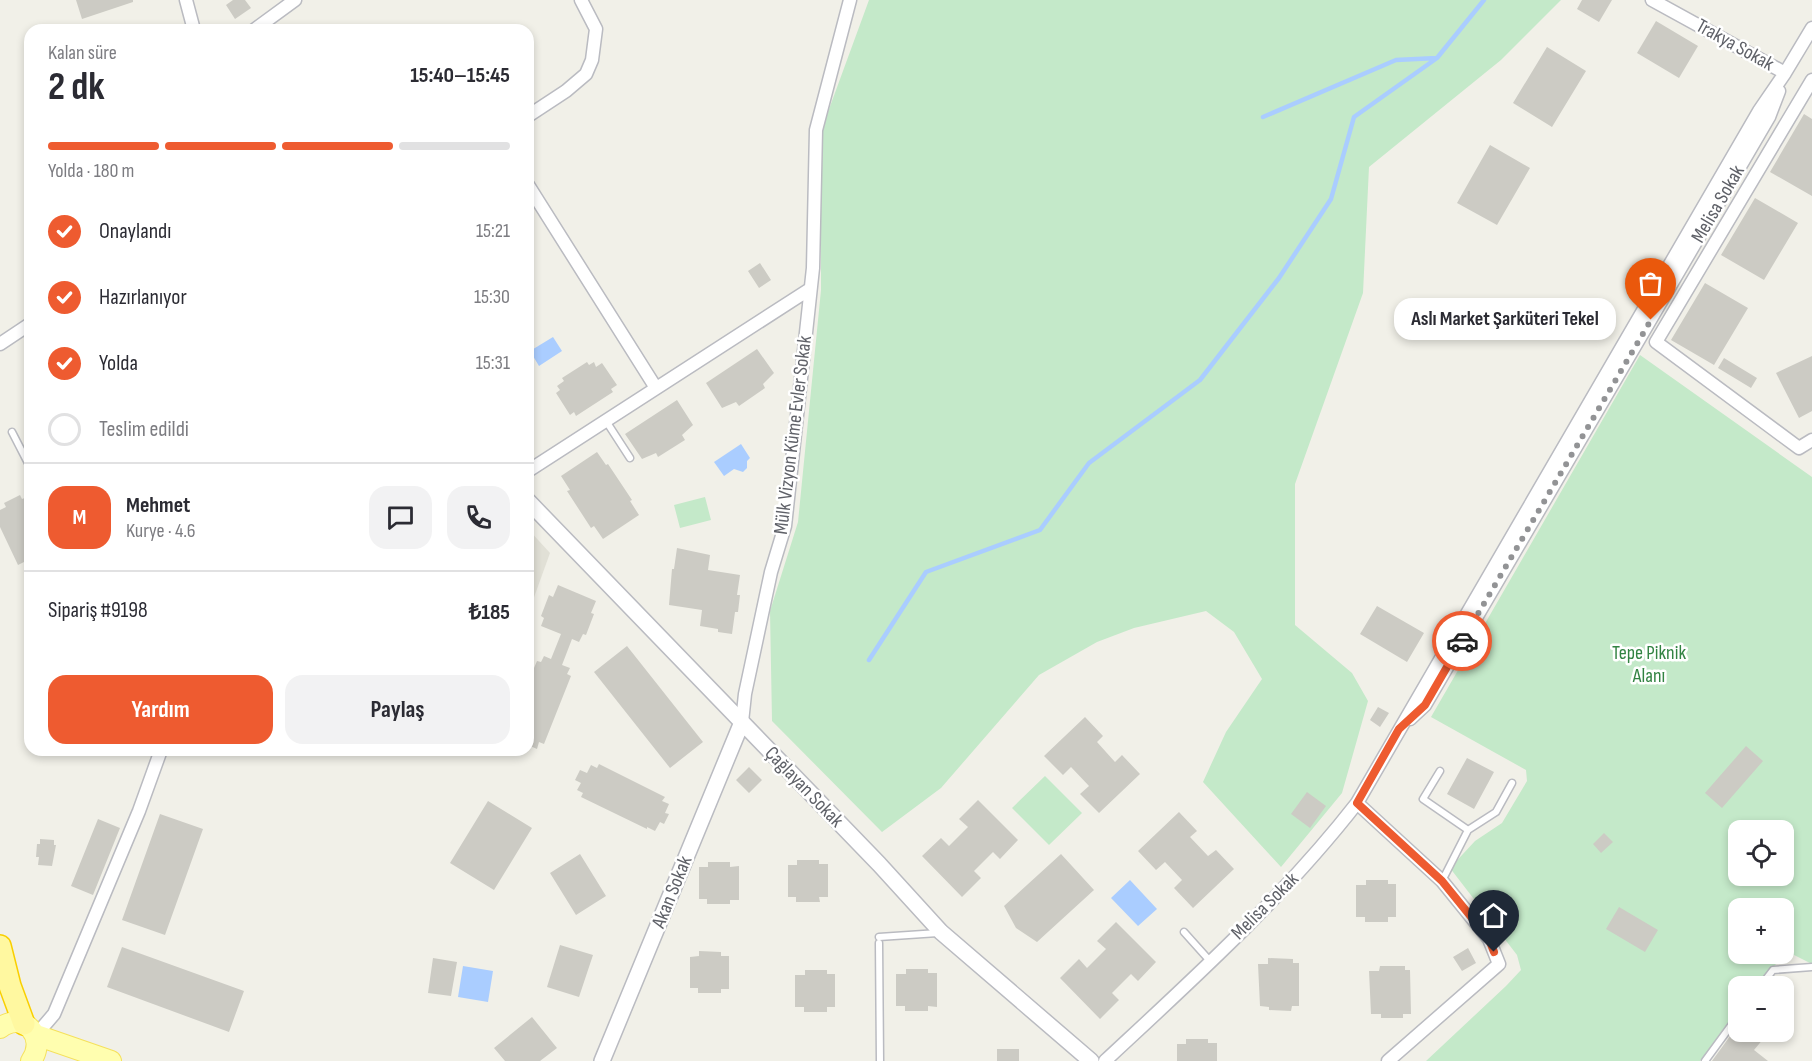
<!DOCTYPE html>
<html lang="tr">
<meta charset="utf-8">
<style>
body{margin:0;font-family:"Sofia Sans Condensed",sans-serif;background:#f2f2f3;color:#2b2b33;height:100vh;display:flex;flex-direction:column;font-size:22px;white-space:nowrap}
*{box-sizing:border-box;margin:0}
p{font-size:20px;color:#7c7c81}
.icon{flex:none;width:33px;height:33px;fill:none;stroke:currentColor;stroke-width:2;stroke-linecap:round;stroke-linejoin:round}
.map{position:relative;flex:1;overflow:hidden}
.details{position:absolute;left:24px;top:24px;width:510px;height:732px;display:flex;flex-direction:column;background:#fff;border-radius:18px;box-shadow:0 3px 9px #0003}
.details>*{flex:none}
.tools{position:absolute;left:1728px;top:820px;display:grid;gap:12px}
.tools a{display:grid;place-items:center;width:66px;height:66px;border-radius:12px;background:#fff;box-shadow:0 3px 9px #0003;font-size:30px}
.pin{position:absolute;display:grid;place-items:center;width:51px;height:51px;color:#fff;margin:-62px -26px;border-radius:50% 50% 50% 0;rotate:-45deg;box-shadow:0 0 6px #0007}
.pin .icon{rotate:45deg}
.courier{position:absolute;display:grid;place-items:center;width:60px;height:60px;margin:-30px;border:4px solid #ee5b30;border-radius:50%;background:#fff;color:#222;box-shadow:0 2px 8px #0007}
.bubble{position:absolute;height:42px;border-radius:18px;background:#fff;box-shadow:0 3px 9px #0003;font-size:20px;font-weight:700;line-height:42px;text-align:center}
.overview em{font-style:normal;font-weight:700}
.overview div{display:flex;flex-direction:column-reverse}
.overview{display:flex;align-items:center;justify-content:space-between;height:102px;padding:0 24px}
h1{font-size:39px;font-weight:700;line-height:45px}
.bar{display:grid;grid-template-columns:repeat(4,1fr);gap:9px 6px;align-content:center;height:72px;padding:0 24px}
.bar i{height:8px;border-radius:4px;background:#e1e1e2}
.bar .active{background:#ee5b30}
.bar p{grid-column:span 4}
.line{display:flex;align-items:center;gap:15px;padding:0 24px;border-top:2px solid #e1e1e2}
.line div{flex:1}
.round{display:grid;place-items:center;flex:none;width:63px;height:63px;border-radius:18px;background:#f2f2f3}
ol{padding:0 24px;list-style:none}
li{display:flex;align-items:center;gap:18px;height:66px}
li p{margin-inline-start:auto}
li .icon{padding:6px;border-radius:50%;background:#ee5b30;color:#fff;stroke-width:4}
li:last-child{color:#7c7c81}
li i{width:33px;height:33px;border:3px solid #e1e1e2;border-radius:50%}
.cta{display:flex;gap:12px;margin-top:auto;padding:12px 24px}
.cta a{flex:1;height:69px;border-radius:18px;background:#ee5b30;color:#fff;font-size:24px;font-weight:700;line-height:69px;text-align:center}
.cta a+a{background:#f2f2f3;color:#2b2b33}
.map>svg:first-child{display:block}
</style>
<div class="map">
<svg width="1812" height="1061" viewBox="0 0 1812 1061">
<rect width="100%" height="100%" fill="#f1f0e8"/>
<path fill="#e1e0d6" d="M528,529L550,553L528,614Z"/>
<path fill="#c4e9c9" fill-rule="evenodd" d="M869,0H1561L1501,60L1369,167L1363,293L1295,484V625L1352,673L1368,701L1342,793L1281,867L1203,782L1226,732L1262,679L1234,632L1206,611L1134,628L1097,642L1039,675L941,788L882,832L772,721L770,611L798,522L821,290V131Z
M1640,355L1812,477V964L1786,951L1758,987H1738V1012L1700,1061H1426L1506,986L1521,970L1517,955L1450,868L1475,841L1502,823L1527,781L1526,770L1431,717ZM1738,831H1784V876H1738ZM1738,909H1784V954H1738Z
M705,497L711,520L680,528L674,505Z
M1045,776L1082,813L1049,845L1012,808Z"/>
<path fill="#aacdff" d="M553,337L562,351L539,366L530,351Z
M741,444L750,458L747,461V468L743,472L734,469L724,476L714,462Z
M1130,880L1157,909L1138,926L1111,898Z
M463,966L493,971L488,1002L458,997Z"/>
<g fill="none" stroke-linecap="round" stroke-linejoin="round">
<path stroke="#aacdff" stroke-width="4.5" d="M1263,117L1396,60L1437,58
M869,660L926,572L1040,530L1089,463L1200,380L1279,278L1331,199L1354,117L1437,58L1484,0"/>
</g>
<path fill="#cccbc4" d="M76,0H133V2L82,19Z
M233,0H245L251,8L235,19L226,5Z
M1582,0H1612L1599,22L1577,9Z
M1656,21L1698,46L1679,78L1637,53Z
M1547,47L1586,71L1552,127L1513,103Z
M1804,114L1812,119V196L1770,172Z
M1490,145L1530,168L1497,225L1457,203Z
M1755,198L1798,223L1764,280L1721,255Z
M760,263L771,280L759,288L748,271Z
M1705,283L1748,308L1714,365L1671,340Z
M757,349L774,373L763,384L765,388L739,406L736,402L722,408L706,383Z
M1812,356V411L1799,418L1776,373Z
M1724,358L1757,378L1751,388L1718,368Z
M587,362L589,365L594,362L596,367L602,363L617,385L611,389L613,392L576,416L574,412L570,415L556,393L560,390L557,386L564,381L562,378Z
M677,400L693,425L682,435L685,440L658,457L656,453L642,459L625,434Z
M597,452L606,465L608,464L632,500L630,501L639,515L603,539L594,526L591,528L567,491L570,490L561,476Z
M20,495L22,499L30,496V559L18,565L0,527V510L6,507L4,503Z
M677,548L710,555L708,570L740,575L737,595H740L738,612H735L732,634L718,632V629L700,626L702,610L669,605L672,569H674Z
M558,585L596,601L591,613L594,614L586,635L583,634L579,642L572,639L562,665L570,668L567,674L571,676L544,744L539,742L537,749L528,745V682L537,661L541,662L544,656L551,659L561,634L541,626L544,618L541,616L549,595L553,597Z
M1377,606L1424,633L1407,662L1360,634Z
M627,646L703,742L670,768L594,672Z
M1378,707L1389,713L1380,727L1370,720Z
M1085,717L1103,736L1097,742L1115,762L1122,755L1140,774L1099,813L1080,794L1089,786L1071,767L1063,775L1044,756Z
M1746,746L1763,761L1722,808L1705,793Z
M1467,758L1494,772L1474,809L1447,794Z
M599,764L665,797L662,801L669,804L665,813L669,814L664,824L660,822L655,831L647,827V829L581,797L583,793L577,790L581,783L575,780L580,770L587,773L591,765L597,768Z
M749,767L762,780L749,793L736,780Z
M1307,792L1326,806L1310,828L1291,814Z
M978,800L1018,840L1000,859L993,852L974,871L981,878L962,897L922,856L941,838L949,846L968,827L959,819Z
M488,801L532,828L494,890L450,863Z
M1179,812L1197,831L1190,837L1208,856L1216,850L1234,869L1193,908L1174,888L1182,880L1165,862L1156,870L1138,851Z
M160,814L203,829L165,935L122,920Z
M98,819L120,828L93,895L71,886Z
M1604,833L1613,842L1601,853L1593,844Z
M40,839L54,840V845H56L52,866L38,865L39,857H36L37,844H40Z
M580,854L606,896L576,915L550,873Z
M1061,854L1094,890L1037,942L1016,928L1004,906Z
M797,860H819V864H828V897H819L820,902H796V897H788V865H797Z
M708,862H730V867L739,866V900H730V904H707V899H699V867H708Z
M1366,880H1388V884H1396V917H1388V922H1365V917H1356V885H1366Z
M1619,907L1658,930L1645,952L1606,929Z
M1116,922L1156,962L1138,981L1131,974L1112,993L1119,1000L1100,1019L1060,978L1079,959L1087,968L1106,949L1097,941Z
M560,945L593,955L579,997L547,987Z
M122,947L244,991L229,1032L107,987Z
M1468,948L1476,963L1462,971L1453,957Z
M699,951L721,952V956H729V989H721V993H698V988H690V957L699,956Z
M433,958L457,962L451,996L428,993Z
M1268,958L1293,959V963H1299V1006H1292L1291,1011L1269,1010V1007L1260,1006L1258,964H1268Z
M1380,966H1405V970H1410L1411,1014H1403V1018H1381V1014H1371L1369,971H1379Z
M906,969H928V973H937V1007L928,1006V1011H905V1006H896V974H906Z
M805,970H827V974H835V1007H827V1012H804V1007H795V975H805Z
M532,1017L557,1048L540,1061H505L494,1048Z
M1733,1032H1769L1754,1050L1768,1061H1712Z
M1186,1039H1208V1043H1217V1061H1177V1044H1186Z
M997,1049H1019V1061H997Z"/>
<g fill="none" stroke-linecap="round" stroke-linejoin="round">
<g stroke="#babbc1" stroke-width="9">
<path id="service" d="M606,421L630,458
M12,432L30,467
M1440,771L1423,799L1468,830
M1442,881L1468,830L1496,812L1512,783
M1184,932L1210,961
M879,937L938,933
M879,943L880,1061
M1760,987L1773,970L1812,967
M1705,1061L1738,1016"/>
</g>
<g stroke="#babbc1" stroke-width="15">
<path id="minor" d="M186,0L194,30
M1652,0L1785,73
M254,30L295,0
M1812,80L1656,342L1799,448L1812,440
M528,116L566,91L586,74L592,60L596,29L581,0
M528,185L656,388
M0,344L30,324
M528,471L810,289
M1410,719L1425,705L1769,117L1779,91
M742,722L745,694L771,572L785,526L813,268L816,130L850,0
M1357,803L1442,881L1489,939L1499,964L1388,1061
M36,1035L54,1014L139,811L161,750
M1105,1061C1193,979 1283,898 1357,803L1759,111L1785,73L1812,28"/>
</g>
<g stroke="#babbc1" stroke-width="18">
<path id="tertiary" d="M528,501L879,864L941,932L1091,1061
M602,1061L742,722"/>
</g>
<g stroke="#f5e15c" stroke-width="22">
<path id="primary" d="M0,1028C23,1010 48,1037 31,1061
M36,1035L111,1061"/>
</g>
<g stroke="#f9cf00" stroke-width="24">
<path id="trunk" d="M0,946L10,986L24,1024"/>
</g>
<use href="#service" stroke="#fff" stroke-width="6"/>
<use href="#minor" stroke="#fff" stroke-width="12"/>
<use href="#tertiary" stroke="#fff" stroke-width="15"/>
<use href="#primary" stroke="#fffeaf" stroke-width="20"/>
<use href="#trunk" stroke="#fff8a0" stroke-width="21"/>
</g>
<g fill="none" stroke-linecap="round" stroke-linejoin="round">
<path stroke="#929395" stroke-width="6" stroke-dasharray="0 10.8" d="M1462,641L1651,320"/>
<path stroke="#ee5b30" stroke-width="8" d="M1462,641L1425,705L1399,729L1357,803L1442,881L1489,939L1494,952"/>
</g>
<g text-anchor="middle" dominant-baseline="central" stroke-width="5" stroke-linejoin="round" paint-order="stroke">
<g font-size="20" fill="#5f6168" stroke="#fff">
<text transform="translate(1735 45) rotate(29)">Trakya Sokak</text>
<text transform="translate(1718 204) rotate(-60)">Melisa Sokak</text>
<text transform="translate(793 435) rotate(-83)">Mülk Vizyon Küme Evler Sokak</text>
<text transform="translate(804 787) rotate(46)">Çağlayan Sokak</text>
<text transform="translate(672 892) rotate(-68)">Akan Sokak</text>
<text transform="translate(1265 906) rotate(-45)">Melisa Sokak</text>
</g>
<g font-size="20" fill="#328342" stroke="#fff">
<text x="1649" y="653">Tepe Piknik<tspan x="1649" dy="23">Alanı</tspan></text>
</g>
</g>
</svg>
<div class="tools">
<a><svg class="icon" aria-label="locate" viewBox="0 0 24 24"><circle cx="12" cy="12" r="6"/><path d="M12 2v4M12 18v4M2 12h4M18 12h4"/></svg></a>
<a>+</a>
<a>−</a>
</div>
<div class="pin" style="left:1651px;top:320px;background:#ea580c"><svg class="icon" aria-label="bag" viewBox="0 0 24 24"><path d="M5 8h14l-1 12H6zM9 8a3 3 0 0 1 6 0"/></svg></div>
<div class="pin" style="left:1494px;top:952px;background:#1f2937"><svg class="icon" aria-label="home" viewBox="0 0 24 24"><path d="M3 11l9-7 9 7M6 9v11h12V9"/></svg></div>
<div class="courier" style="left:1462px;top:641px"><svg class="icon" aria-label="car" viewBox="0 0 24 24"><path d="M5 17H2v-5l4-1 3-4h7l3 4 3 1v5h-3M9 17h6M6 11h13"/><circle cx="7" cy="17" r="2"/><circle cx="17" cy="17" r="2"/></svg></div>
<div class="bubble" style="left:1394px;top:298px;width:222px">Aslı Market Şarküteri Tekel</div>
<section class="details">
<div class="overview"><div><h1>2 dk</h1><p>Kalan süre</p></div><em>15:40–15:45</em></div>
<div class="bar"><i class="active"></i><i class="active"></i><i class="active"></i><i></i><p>Yolda · 180 m</p></div>
<ol>
<li><svg class="icon" aria-label="check" viewBox="0 0 24 24"><path d="M5 12l5 5 9-10"/></svg>Onaylandı<p>15:21</p></li>
<li><svg class="icon" aria-label="check" viewBox="0 0 24 24"><path d="M5 12l5 5 9-10"/></svg>Hazırlanıyor<p>15:30</p></li>
<li><svg class="icon" aria-label="check" viewBox="0 0 24 24"><path d="M5 12l5 5 9-10"/></svg>Yolda<p>15:31</p></li>
<li><i></i>Teslim edildi</li>
</ol>
<div class="line" style="height:108px"><b class="round" style="background:#ee5b30;color:#fff">M</b><div><b>Mehmet</b><p>Kurye · 4.6</p></div><a class="round"><svg class="icon" aria-label="chat" viewBox="0 0 24 24"><path d="M4 5h16v11H9l-5 4z"/></svg></a><a class="round"><svg class="icon" aria-label="phone" viewBox="0 0 24 24"><path d="M5 4h4l2 5-3 2q2 4 5 5l2-3 5 2v4C11 20 4 13 5 4z"/></svg></a></div>
<div class="line" style="height:78px"><div>Sipariş #9198</div><b>₺185</b></div>
<div class="cta"><a>Yardım</a><a>Paylaş</a></div>
</section>
</div>
